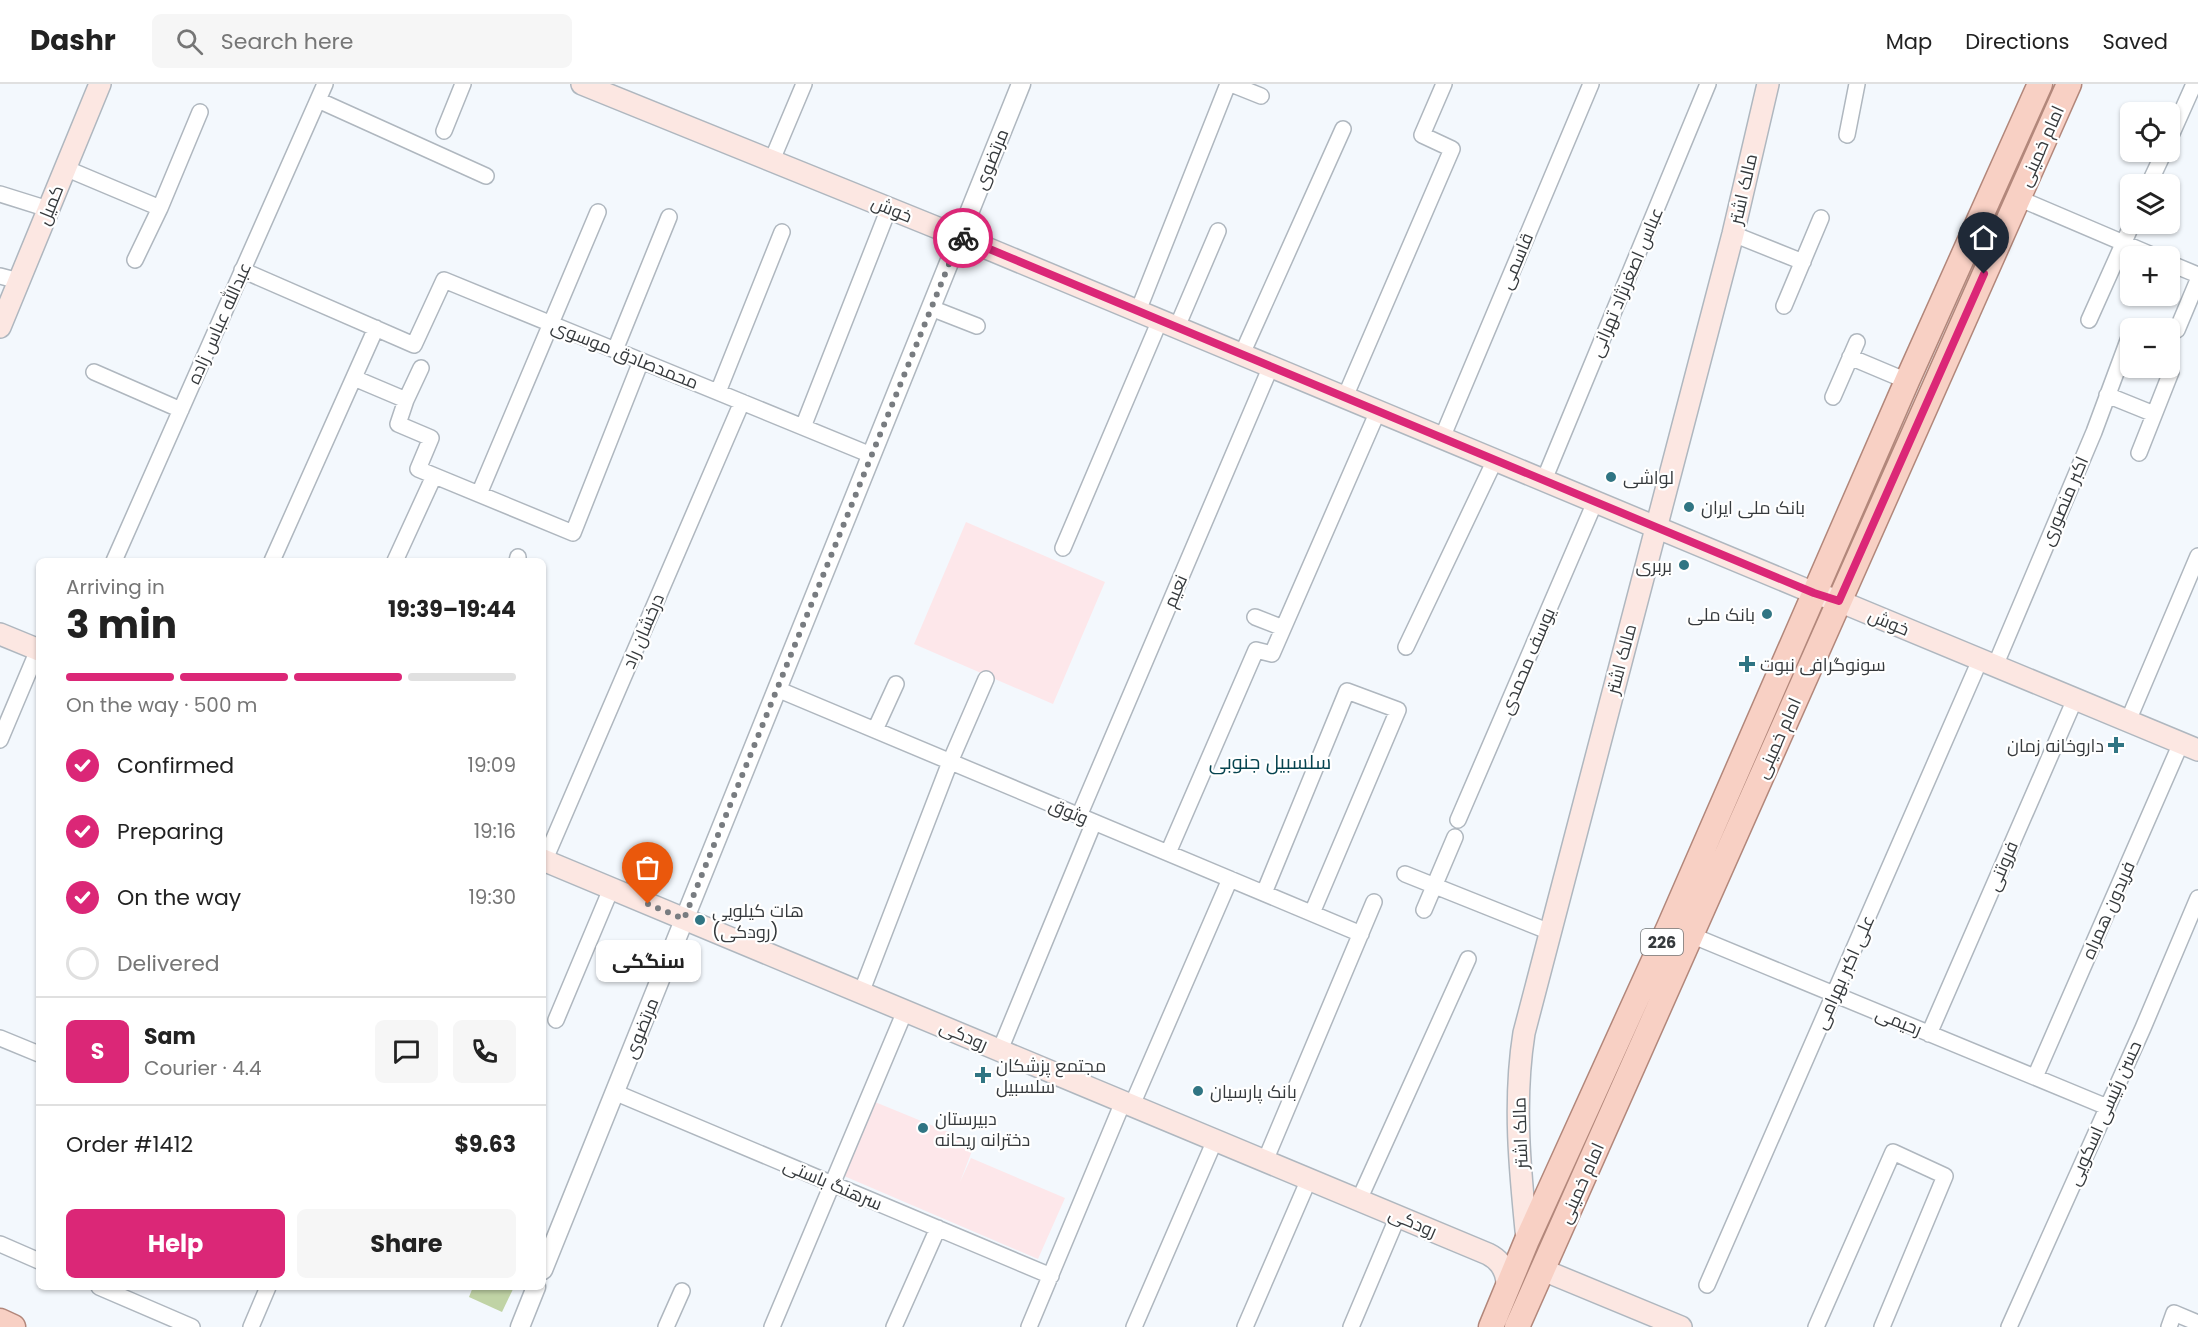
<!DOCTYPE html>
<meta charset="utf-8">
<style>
body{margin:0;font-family:Poppins,Cairo,sans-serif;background:#f6f6f6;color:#222;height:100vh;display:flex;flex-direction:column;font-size:22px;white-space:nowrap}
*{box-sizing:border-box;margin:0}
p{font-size:20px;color:#767676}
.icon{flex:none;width:33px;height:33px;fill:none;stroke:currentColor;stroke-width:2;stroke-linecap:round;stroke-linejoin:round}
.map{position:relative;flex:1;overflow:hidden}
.side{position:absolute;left:36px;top:474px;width:510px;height:732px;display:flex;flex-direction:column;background:#fff;border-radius:9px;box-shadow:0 2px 4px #0004}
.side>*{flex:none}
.buttons{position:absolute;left:2120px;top:18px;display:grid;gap:12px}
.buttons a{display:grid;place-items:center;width:60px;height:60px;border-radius:9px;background:#fff;box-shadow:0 2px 4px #0004;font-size:30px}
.pin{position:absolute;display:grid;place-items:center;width:51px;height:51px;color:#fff;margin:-62px -26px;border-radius:50% 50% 50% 0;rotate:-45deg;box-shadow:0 0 6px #0007}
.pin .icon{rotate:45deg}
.courier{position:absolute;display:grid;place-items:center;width:60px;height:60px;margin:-30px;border:4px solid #db2777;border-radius:50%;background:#fff;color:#222;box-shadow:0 2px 8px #0007}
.bubble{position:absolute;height:42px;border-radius:9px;background:#fff;box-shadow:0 2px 4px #0004;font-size:20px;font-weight:700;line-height:42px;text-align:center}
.head em{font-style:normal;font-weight:700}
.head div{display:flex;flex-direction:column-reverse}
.head{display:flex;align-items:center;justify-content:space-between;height:102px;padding:0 30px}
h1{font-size:39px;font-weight:700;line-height:45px}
.bar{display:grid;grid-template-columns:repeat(4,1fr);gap:9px 6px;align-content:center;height:72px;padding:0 30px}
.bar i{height:8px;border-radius:4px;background:#e0e0e0}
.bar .current{background:#db2777}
.bar p{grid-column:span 4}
.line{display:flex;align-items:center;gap:15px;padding:0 30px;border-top:2px solid #e0e0e0}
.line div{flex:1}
.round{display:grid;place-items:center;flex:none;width:63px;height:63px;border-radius:9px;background:#f6f6f6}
ol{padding:0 30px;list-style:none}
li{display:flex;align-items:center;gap:18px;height:66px}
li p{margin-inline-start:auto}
li .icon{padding:6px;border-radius:50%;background:#db2777;color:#fff;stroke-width:4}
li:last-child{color:#767676}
li i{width:33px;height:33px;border:3px solid #e0e0e0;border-radius:50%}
.button{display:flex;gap:12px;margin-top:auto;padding:12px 30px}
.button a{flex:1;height:69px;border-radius:9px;background:#db2777;color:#fff;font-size:24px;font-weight:700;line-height:69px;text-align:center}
.button a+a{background:#f6f6f6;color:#222}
header{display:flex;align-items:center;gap:36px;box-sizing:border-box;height:84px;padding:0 30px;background:#fff;border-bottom:2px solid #e0e0e0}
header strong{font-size:28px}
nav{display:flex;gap:33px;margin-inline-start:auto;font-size:21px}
.search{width:420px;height:54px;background:#f6f6f6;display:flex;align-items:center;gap:15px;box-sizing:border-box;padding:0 21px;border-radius:9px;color:#767676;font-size:22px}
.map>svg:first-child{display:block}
</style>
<header>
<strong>Dashr</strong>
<div class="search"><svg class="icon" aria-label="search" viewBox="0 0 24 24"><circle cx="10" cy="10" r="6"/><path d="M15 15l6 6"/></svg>Search here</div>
<nav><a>Map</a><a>Directions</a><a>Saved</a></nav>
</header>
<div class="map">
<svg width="2198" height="1243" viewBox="0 0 2198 1243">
<rect width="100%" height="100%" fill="#f3f8fd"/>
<path fill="#fde7ea" d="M966,438L1105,498L1053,620L914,560Z
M875,1018L975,1059L960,1098L971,1074L1065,1114L1038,1175L844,1092Z"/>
<path fill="#c0d3a5" d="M473,1203H514L502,1228L469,1213Z"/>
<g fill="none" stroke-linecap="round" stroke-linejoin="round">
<g stroke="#afb7bf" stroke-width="18">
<path id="minor" d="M1231,0L1261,12
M318,16L486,92
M444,47L463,0
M1847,51L1857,0
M2169,56L2194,0
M772,76L804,0
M65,84L160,124
M2149,100L2164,68
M0,110L48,125
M2018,114L2154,172
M1733,150L1803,178
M135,176L160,124L200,28
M2169,179L2198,191
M242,186L414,261L444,196L871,371
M0,192L19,197
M1784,222L1821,134
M931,224L977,242
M1138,227L1228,0
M2089,236L2132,140
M1177,243L1218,147
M2177,246L2198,196
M615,266L669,133
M1242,270L1343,45
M1850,273L1907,297
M94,288L181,326
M354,294L406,316L421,284
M718,308L782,148
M2107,311L2154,330
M1345,313L1452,65L1422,51L1444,0
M1833,313L1857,258
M406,316L398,340L431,354L418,385L573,449L641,277
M803,343L889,124
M1442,354L1591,0
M2139,369L2171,288
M1544,396L1708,0
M479,410L598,128
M1063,464L1160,236
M114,477L325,0
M272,477L376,244
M395,477L434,392
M517,477L518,473
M1255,533L1283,544
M1406,563L1495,376
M1995,582L2094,348L2130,251
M777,605L1361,850
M2128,637L2198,472
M875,646L896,600
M0,656L38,566
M1079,732L1271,282
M1458,736L1595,418
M1168,769L1256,566L1272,570L1378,327
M543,780L742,318
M1405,790L1550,848
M1264,809L1347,607L1398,626L1312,829
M1424,826L1455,753
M1691,851L2107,1023
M861,909L950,678L986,595
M556,936L611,805
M1929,950L2075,615
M0,954L39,970
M1000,966L1094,738
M2035,993L2181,659
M614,1008L1051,1192
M1132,1021L1230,795
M1265,1077L1374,818
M1359,1116L1468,875
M0,1160L39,1177
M1707,1201L1980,576
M99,1203L192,1243
M251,1243L268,1203
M666,1243L682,1207
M772,1243L905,927
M894,1243L938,1144
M1029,1243L1123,1018
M1134,1243L1215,1056
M1245,1243L1309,1095
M1351,1243L1398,1132
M1816,1243L1893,1068L1945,1092L1882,1243
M2009,1243L2143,944L2198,814
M2169,1243L2174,1229L2198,1239"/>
</g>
<g stroke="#afb7bf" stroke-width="21">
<path id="tertiary" d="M543,1186L1021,0
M520,1243L536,1203"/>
</g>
<g stroke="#afb7bf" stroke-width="24">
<path id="secondary" d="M582,0L960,153L1814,509L1839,517L2198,666
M0,243L100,0
M0,550L39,566
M543,776L1488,1170C1502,1177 1508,1189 1507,1205
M1527,1156C1520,1087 1513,1018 1524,949L1733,150L1768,0
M1543,1186L1681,1243"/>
</g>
<g stroke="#b2877b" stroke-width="27">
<path id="primary" d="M0,1237L13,1243
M1491,1243L1527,1156L1669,843L1907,297L2040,0
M1517,1243L2069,0"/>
</g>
<use href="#minor" stroke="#fff" stroke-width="15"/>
<use href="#tertiary" stroke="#fff" stroke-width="18"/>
<use href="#secondary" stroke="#fce7e2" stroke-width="21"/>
<use href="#primary" stroke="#f8d0c4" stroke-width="24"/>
</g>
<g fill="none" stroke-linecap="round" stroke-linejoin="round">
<path stroke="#787c80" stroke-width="6" stroke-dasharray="0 10.8" d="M648,820L684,835L960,153L963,154"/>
<path stroke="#db2777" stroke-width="8" d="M963,154L1814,509L1839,517L1984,190"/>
</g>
<g fill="#307583" stroke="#fff" stroke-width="2">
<circle cx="1611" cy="393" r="6"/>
<circle cx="1689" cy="423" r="6"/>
<circle cx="1684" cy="481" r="6"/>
<circle cx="1767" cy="530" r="6"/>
<path d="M1744 571h6v6h6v6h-6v6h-6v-6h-6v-6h6z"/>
<path d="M2113 652h6v6h6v6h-6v6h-6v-6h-6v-6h6z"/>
<circle cx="700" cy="836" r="6"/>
<path d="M980 982h6v6h6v6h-6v6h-6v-6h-6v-6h6z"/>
<circle cx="1198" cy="1007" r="6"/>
<circle cx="923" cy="1044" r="6"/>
</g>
<g text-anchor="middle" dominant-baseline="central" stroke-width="4.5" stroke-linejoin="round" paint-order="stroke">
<rect fill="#fff" stroke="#727577" stroke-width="1.5" x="1641" y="845" width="42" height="26" rx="4.5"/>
<g font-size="16" font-weight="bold" fill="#363a3d">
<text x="1662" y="858">226</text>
</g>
<g font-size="18" fill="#363a3d" stroke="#fff">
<text transform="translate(2041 62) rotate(-66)">امام خمینی</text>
<text transform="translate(991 75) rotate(-68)">مرتضوی</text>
<text transform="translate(1743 105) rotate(-77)">مالک اشتر</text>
<text transform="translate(50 121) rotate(-68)">کمیل</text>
<text transform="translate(892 125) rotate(22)">خوش</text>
<text transform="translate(1516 177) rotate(-67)">قاسمی</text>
<text transform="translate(1626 198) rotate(-67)">عباس اصغرنژاد تهرانی</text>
<text transform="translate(219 239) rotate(-66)">عبدالله عباس زاده</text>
<text transform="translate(625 270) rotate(22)">محمدصادق موسوی</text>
<text transform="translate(2064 417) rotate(-67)">اکبر منصوری</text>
<text transform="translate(1175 507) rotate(-67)">نعیم</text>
<text transform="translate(1889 538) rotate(23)">خوش</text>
<text transform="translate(643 547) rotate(-67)">درخشان راد</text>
<text transform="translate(1621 575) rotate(-75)">مالک اشتر</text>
<text transform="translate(1527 577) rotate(-67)">یوسف محمدی</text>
<text transform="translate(1778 654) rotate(-66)">امام خمینی</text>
<text transform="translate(1069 727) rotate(23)">وثوق</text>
<text transform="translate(2002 782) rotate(-67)">فروتنی</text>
<text transform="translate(2108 826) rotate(-66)">فریدون همراه</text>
<text transform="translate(1844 888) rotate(-66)">علی اکبر بهرامی</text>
<text transform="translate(1899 937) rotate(22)">رحیمی</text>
<text transform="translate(641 944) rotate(-68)">مرتضوی</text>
<text transform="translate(964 951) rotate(23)">رودکی</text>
<text transform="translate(2104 1029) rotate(-66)">حسن رئیسی اسکویی</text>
<text transform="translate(1520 1049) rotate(-92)">مالک اشتر</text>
<text transform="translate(1581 1099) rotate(-66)">امام خمینی</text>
<text transform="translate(833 1100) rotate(23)">سرهنگ باستی</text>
<text transform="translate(1413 1138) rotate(23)">رودکی</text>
</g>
<g font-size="18" fill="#363a3d" stroke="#fff" text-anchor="start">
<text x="1623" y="393">لواشی</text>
<text x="1701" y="423">بانک ملی ایران</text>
<text x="1672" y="481" text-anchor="end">بربری</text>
<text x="1755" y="530" text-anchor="end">بانک ملی</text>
<text x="1760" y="580">سونوگرافی نبوت</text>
<text x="2104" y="661" text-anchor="end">داروخانه زمان</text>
<text x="712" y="826">هات کیلویی<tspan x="712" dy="21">(رودکی)</tspan></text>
<text x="996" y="981">مجتمع پزشکان<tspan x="996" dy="21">سلسبیل</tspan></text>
<text x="1210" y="1007">بانک پارسیان</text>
<text x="935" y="1034">دبیرستان<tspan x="935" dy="21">دخترانه ریحانه</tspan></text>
</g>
<g font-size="20" fill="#05434f" stroke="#fff">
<text x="1270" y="678">سلسبیل جنوبی</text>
</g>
</g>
</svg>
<div class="buttons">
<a><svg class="icon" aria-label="locate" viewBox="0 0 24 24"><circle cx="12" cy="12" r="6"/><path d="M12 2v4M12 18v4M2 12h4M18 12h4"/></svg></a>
<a><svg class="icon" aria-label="layers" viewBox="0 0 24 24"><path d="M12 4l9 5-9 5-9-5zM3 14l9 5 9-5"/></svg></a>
<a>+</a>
<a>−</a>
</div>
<div class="pin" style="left:648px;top:820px;background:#ea580c"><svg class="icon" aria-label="bag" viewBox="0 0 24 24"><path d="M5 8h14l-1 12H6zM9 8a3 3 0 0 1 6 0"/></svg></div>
<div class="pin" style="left:1984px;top:190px;background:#1f2937"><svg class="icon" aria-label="home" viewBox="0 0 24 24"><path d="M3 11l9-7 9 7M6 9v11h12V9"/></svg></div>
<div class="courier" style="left:963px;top:154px"><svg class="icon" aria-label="bike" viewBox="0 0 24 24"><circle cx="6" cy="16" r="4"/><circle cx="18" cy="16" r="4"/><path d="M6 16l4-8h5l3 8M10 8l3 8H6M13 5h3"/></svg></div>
<div class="bubble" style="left:596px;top:856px;width:105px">سنگکی</div>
<section class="side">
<div class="head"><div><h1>3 min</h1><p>Arriving in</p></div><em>19:39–19:44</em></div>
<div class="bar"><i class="current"></i><i class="current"></i><i class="current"></i><i></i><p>On the way · 500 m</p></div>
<ol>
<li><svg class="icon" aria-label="check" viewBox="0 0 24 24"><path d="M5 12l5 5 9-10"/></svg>Confirmed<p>19:09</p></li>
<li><svg class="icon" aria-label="check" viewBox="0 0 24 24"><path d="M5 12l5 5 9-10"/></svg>Preparing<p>19:16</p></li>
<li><svg class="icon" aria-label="check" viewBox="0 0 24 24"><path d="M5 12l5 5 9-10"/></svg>On the way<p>19:30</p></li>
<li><i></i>Delivered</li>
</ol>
<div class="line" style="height:108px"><b class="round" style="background:#db2777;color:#fff">S</b><div><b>Sam</b><p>Courier · 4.4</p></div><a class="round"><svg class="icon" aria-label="chat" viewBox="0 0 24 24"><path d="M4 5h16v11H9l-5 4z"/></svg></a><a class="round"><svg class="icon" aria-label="phone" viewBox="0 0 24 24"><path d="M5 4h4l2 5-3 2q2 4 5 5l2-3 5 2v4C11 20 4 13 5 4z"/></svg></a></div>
<div class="line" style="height:78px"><div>Order #1412</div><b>$9.63</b></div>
<div class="button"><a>Help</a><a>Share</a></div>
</section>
</div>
